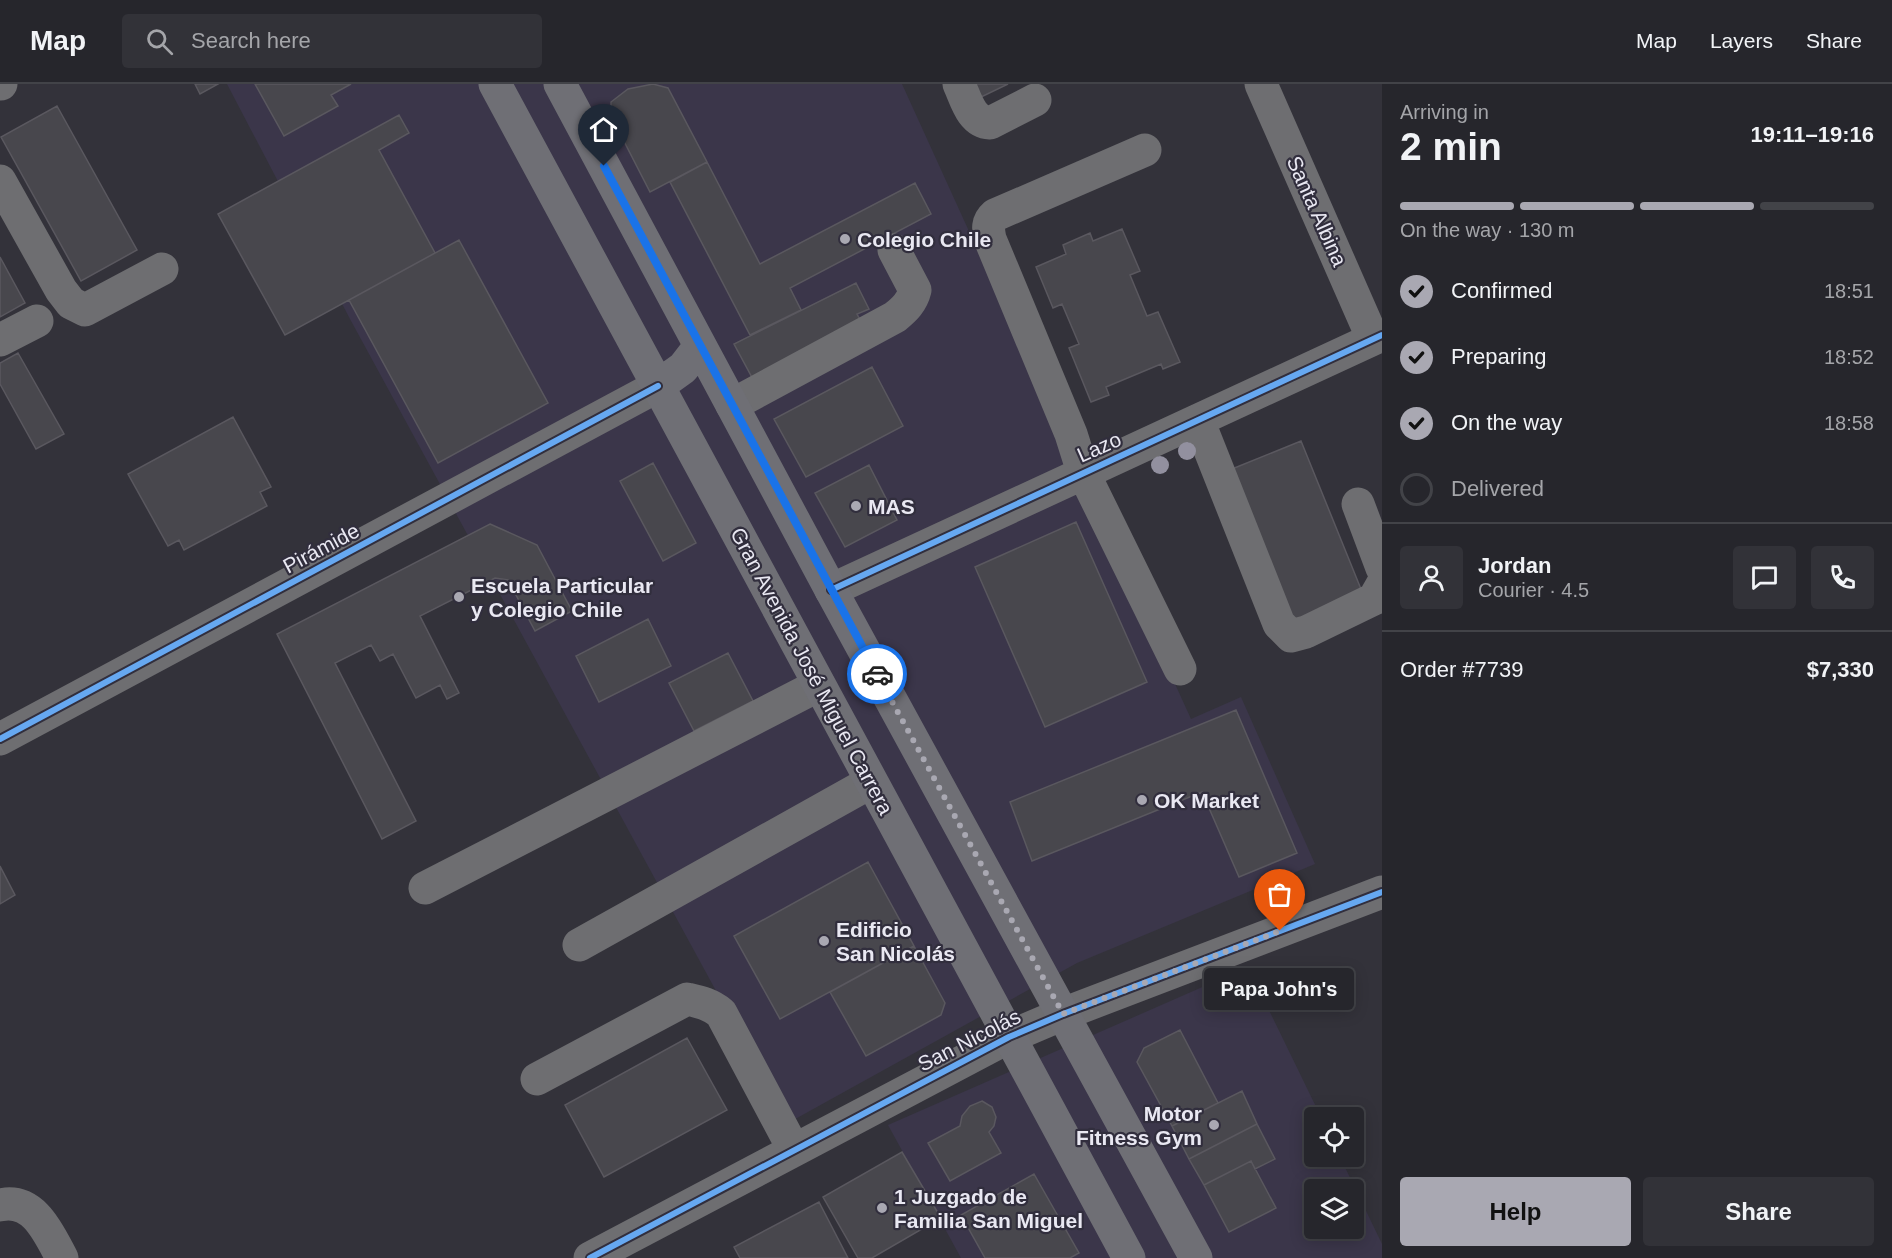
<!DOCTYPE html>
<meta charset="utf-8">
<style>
body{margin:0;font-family:Helvetica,sans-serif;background:#323238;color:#f1f3f6;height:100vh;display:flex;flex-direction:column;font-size:22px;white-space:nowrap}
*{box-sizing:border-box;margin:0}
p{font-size:20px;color:#a4a5a9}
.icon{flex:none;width:33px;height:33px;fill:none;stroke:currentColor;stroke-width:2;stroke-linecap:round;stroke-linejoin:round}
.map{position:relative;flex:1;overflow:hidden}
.sheet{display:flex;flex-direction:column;background:#26262c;width:510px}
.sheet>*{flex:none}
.tools{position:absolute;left:1304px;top:1023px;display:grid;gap:12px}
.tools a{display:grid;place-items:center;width:60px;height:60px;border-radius:6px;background:#26262c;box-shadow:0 3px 15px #0003,0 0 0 2px #424348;font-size:30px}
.pin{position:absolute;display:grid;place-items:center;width:51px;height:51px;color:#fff;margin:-62px -26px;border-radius:50% 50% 50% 0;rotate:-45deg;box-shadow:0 0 6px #0007}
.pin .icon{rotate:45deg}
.courier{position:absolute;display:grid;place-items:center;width:60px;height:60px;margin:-30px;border:4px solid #1a73e8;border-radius:50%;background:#fff;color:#222;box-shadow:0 2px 8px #0007}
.bubble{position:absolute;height:42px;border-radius:6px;background:#26262c;box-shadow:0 3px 15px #0003,0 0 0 2px #424348;font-size:20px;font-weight:700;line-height:42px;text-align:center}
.overview em{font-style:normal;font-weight:700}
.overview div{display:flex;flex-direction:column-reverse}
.overview{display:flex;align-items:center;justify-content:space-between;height:102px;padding:0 18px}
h1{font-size:39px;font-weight:700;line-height:45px}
.bar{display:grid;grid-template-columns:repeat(4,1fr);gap:9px 6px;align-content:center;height:72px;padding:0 18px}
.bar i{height:8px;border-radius:4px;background:#424348}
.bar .on{background:#a9a8b2}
.bar p{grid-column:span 4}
.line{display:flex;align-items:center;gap:15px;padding:0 18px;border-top:2px solid #424348}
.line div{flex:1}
.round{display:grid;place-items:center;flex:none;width:63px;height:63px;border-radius:6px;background:#323238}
ol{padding:0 18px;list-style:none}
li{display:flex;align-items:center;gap:18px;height:66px}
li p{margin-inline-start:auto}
li .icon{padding:6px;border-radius:50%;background:#a9a8b2;color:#111;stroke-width:4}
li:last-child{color:#a4a5a9}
li i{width:33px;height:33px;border:3px solid #424348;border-radius:50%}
.cta{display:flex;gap:12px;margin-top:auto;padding:12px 18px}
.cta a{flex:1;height:69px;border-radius:6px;background:#a9a8b2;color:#111;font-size:24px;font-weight:700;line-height:69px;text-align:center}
.cta a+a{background:#323238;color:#f1f3f6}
header{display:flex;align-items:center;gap:36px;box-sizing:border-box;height:84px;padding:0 30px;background:#26262c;border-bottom:2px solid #424348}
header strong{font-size:28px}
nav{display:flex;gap:33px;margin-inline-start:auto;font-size:21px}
.search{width:420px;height:54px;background:#323238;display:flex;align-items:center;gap:15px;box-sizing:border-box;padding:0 21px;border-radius:6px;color:#a4a5a9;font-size:22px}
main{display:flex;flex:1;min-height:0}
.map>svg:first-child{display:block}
</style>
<header>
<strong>Map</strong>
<div class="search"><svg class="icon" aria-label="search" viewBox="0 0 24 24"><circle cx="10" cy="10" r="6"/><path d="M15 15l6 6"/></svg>Search here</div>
<nav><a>Map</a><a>Layers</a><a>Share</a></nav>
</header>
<main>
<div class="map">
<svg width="1382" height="1174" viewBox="0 0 1382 1174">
<rect width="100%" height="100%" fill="#33323a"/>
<path fill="#3b364a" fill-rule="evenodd" d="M227,0H902L1191,635L1241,613L1315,780L1077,879L788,1039L350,235Z
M1248,883L1321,1033L1314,1034V1072L1340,1073L1382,1160V1174H961L888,1041ZM1314,1106H1353V1144H1314Z"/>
<path fill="#48474d" stroke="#5a585f" stroke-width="1.5" d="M195,0H218L200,10Z
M255,0H351L331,11L338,22L284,52Z
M653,0L668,4L707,78L650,108L611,32V18L628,5Z
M970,0H1008L977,15Z
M57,22L137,166L81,197L1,53Z
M399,31L409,49L379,66L435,169L285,251L218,130Z
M707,78L760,180L915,99L931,130L790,204L801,226L750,251L670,98Z
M1122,145L1140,187L1130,191L1147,232L1158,228L1180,278L1163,285L1161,280L1106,303L1109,311L1091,318L1069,264L1079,260L1062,220L1053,224L1036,183L1066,170L1063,161L1090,149L1093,157Z
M459,156L548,319L438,379L349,216Z
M0,173L25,219L0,233Z
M856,199L869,225L857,230L865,245L755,299L734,260Z
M18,269L64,350L36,365L0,300V279Z
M872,283L903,342L806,393L774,335Z
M233,333L271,403L260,408L267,422L184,466L179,456L168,462L128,390Z
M1301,357L1363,510L1294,539L1232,385Z
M653,379L696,459L663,477L620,397Z
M869,381L897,436L845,463L815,409Z
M1076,438L1147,598L1045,643L975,483Z
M490,440L537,461L572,527L535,547L508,496L495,494L420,532L459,609L447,615L440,601L416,614L393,570L380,577L371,561L335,579L416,737L382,755L277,550Z
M648,535L671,582L599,618L576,572Z
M728,569L753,617L694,647L669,599Z
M1236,626L1297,769L1239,793L1202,708L1032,777L1010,718Z
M868,778L914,862L780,935L734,852Z
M0,782L15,811L0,820Z
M914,862L945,919L941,931L866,972L830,908Z
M1180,946L1218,1019L1172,1042L1137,978L1144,964Z
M687,954L727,1026L604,1093L565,1021Z
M1242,1007L1257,1040L1189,1075L1172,1042Z
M982,1017L992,1023L996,1033L994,1042L989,1048L1001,1069L950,1097L928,1059L960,1042L962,1032L970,1022Z
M1257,1040L1275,1075L1255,1085L1251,1077L1204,1101L1189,1075Z
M902,1068L941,1134L872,1174H858L823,1113Z
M1251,1077L1276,1124L1229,1148L1204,1101Z
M1034,1090L1079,1169L1070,1174H985L961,1131Z
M819,1118L848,1174H740L734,1163Z"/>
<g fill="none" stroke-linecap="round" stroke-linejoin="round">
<path stroke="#6e6e71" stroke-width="33" d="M0,0H1
M959,0C966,15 971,38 990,39L1035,16
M1261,0L1373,255
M1145,66L995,131C987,138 988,145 990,155L1071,350L1083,388L1180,585
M0,97L61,206L71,219L85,226L162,185
M0,256L37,237
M732,321L895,233C905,225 912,218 915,206L894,166
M1198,336L1279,540L1291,552L1306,548L1374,515L1382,501
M1358,420L1382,484
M831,506L1382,251
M0,655L658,302
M425,804L819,601
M579,861L871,698
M537,995L687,915C700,918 710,920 721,929L794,1066
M0,1121C34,1113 49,1150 62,1174
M590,1174L1009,953L1063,930L1382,808"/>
<path stroke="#6f6f75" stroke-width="33" d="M495,0L1129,1174
M560,0L831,506L1196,1174
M658,302L683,284L700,262"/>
<g stroke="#312e3d" stroke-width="10">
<path id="cycleway" d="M831,506L1382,251
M0,655L658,302
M590,1174L1009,953L1063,930L1382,808"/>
</g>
<use href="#cycleway" stroke="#66a8f1" stroke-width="6"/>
</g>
<g fill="#92909f">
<circle cx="1187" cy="367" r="9"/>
<circle cx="1160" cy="381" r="9"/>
</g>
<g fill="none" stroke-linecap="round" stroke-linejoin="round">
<path stroke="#a9a8b2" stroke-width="6" stroke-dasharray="0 10.8" d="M877,590L1063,930L1280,847"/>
<path stroke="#1a73e8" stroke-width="8" d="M604,82L877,590"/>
</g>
<g fill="#a9a8b2" stroke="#312e3d" stroke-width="2">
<circle cx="845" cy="155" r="6"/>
<circle cx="856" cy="422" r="6"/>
<circle cx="459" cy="513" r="6"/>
<circle cx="1142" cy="716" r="6"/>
<circle cx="824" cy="857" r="6"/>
<circle cx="1214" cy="1041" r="6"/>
<circle cx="882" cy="1124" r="6"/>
</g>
<g text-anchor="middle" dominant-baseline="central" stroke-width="4.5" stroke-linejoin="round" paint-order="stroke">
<g font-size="21" fill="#e9e8f2" stroke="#312e3d">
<text transform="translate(1317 127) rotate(66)">Santa Albina</text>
<text transform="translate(1099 363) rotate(-24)">Lazo</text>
<text transform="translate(321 464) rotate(-28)">Pirámide</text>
<text transform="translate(812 587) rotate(62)">Gran Avenida José Miguel Carrera</text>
<text transform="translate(969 956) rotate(-27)">San Nicolás</text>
</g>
<g font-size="21" font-weight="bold" fill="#e9e8f2" stroke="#312e3d" text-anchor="start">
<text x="857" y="155">Colegio Chile</text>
<text x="868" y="422">MAS</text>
<text x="471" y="501">Escuela Particular<tspan x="471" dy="24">y Colegio Chile</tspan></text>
<text x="1154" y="716">OK Market</text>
<text x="836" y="845">Edificio<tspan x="836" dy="24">San Nicolás</tspan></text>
<text x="1202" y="1029" text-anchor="end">Motor<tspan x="1202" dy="24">Fitness Gym</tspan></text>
<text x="894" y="1112">1 Juzgado de<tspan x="894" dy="24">Familia San Miguel</tspan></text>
</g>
</g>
</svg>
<div class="tools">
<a><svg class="icon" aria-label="locate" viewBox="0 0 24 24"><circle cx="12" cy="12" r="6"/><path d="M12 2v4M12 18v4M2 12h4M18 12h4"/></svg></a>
<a><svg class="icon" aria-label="layers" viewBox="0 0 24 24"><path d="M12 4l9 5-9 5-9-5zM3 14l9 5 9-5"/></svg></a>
</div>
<div class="pin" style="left:1280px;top:847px;background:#ea580c"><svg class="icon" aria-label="bag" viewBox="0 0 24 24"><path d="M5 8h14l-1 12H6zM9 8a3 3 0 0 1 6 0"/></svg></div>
<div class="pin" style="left:604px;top:82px;background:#1f2937"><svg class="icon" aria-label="home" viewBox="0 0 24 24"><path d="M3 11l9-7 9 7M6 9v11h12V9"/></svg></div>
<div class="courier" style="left:877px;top:590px"><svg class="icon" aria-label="car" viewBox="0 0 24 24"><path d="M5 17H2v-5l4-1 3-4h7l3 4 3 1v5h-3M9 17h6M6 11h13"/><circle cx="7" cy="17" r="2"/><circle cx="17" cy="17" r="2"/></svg></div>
<div class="bubble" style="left:1204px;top:884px;width:150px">Papa John's</div>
</div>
<section class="sheet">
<div class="overview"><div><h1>2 min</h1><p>Arriving in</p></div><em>19:11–19:16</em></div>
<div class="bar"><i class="on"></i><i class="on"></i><i class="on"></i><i></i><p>On the way · 130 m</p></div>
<ol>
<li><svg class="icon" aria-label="check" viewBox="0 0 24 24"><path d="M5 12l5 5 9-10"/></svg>Confirmed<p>18:51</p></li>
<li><svg class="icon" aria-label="check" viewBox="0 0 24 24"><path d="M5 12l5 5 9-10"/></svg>Preparing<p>18:52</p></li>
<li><svg class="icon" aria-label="check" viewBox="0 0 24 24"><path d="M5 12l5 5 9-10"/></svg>On the way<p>18:58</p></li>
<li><i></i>Delivered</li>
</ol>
<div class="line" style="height:108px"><a class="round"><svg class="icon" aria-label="person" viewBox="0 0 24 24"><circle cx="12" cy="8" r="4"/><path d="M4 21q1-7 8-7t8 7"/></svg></a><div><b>Jordan</b><p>Courier · 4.5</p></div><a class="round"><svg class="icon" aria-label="chat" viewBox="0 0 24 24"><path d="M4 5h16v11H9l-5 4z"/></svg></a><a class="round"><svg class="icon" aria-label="phone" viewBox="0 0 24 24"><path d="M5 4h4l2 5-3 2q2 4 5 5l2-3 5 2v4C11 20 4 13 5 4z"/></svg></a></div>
<div class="line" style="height:78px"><div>Order #7739</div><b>$7,330</b></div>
<div class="cta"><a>Help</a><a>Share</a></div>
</section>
</main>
